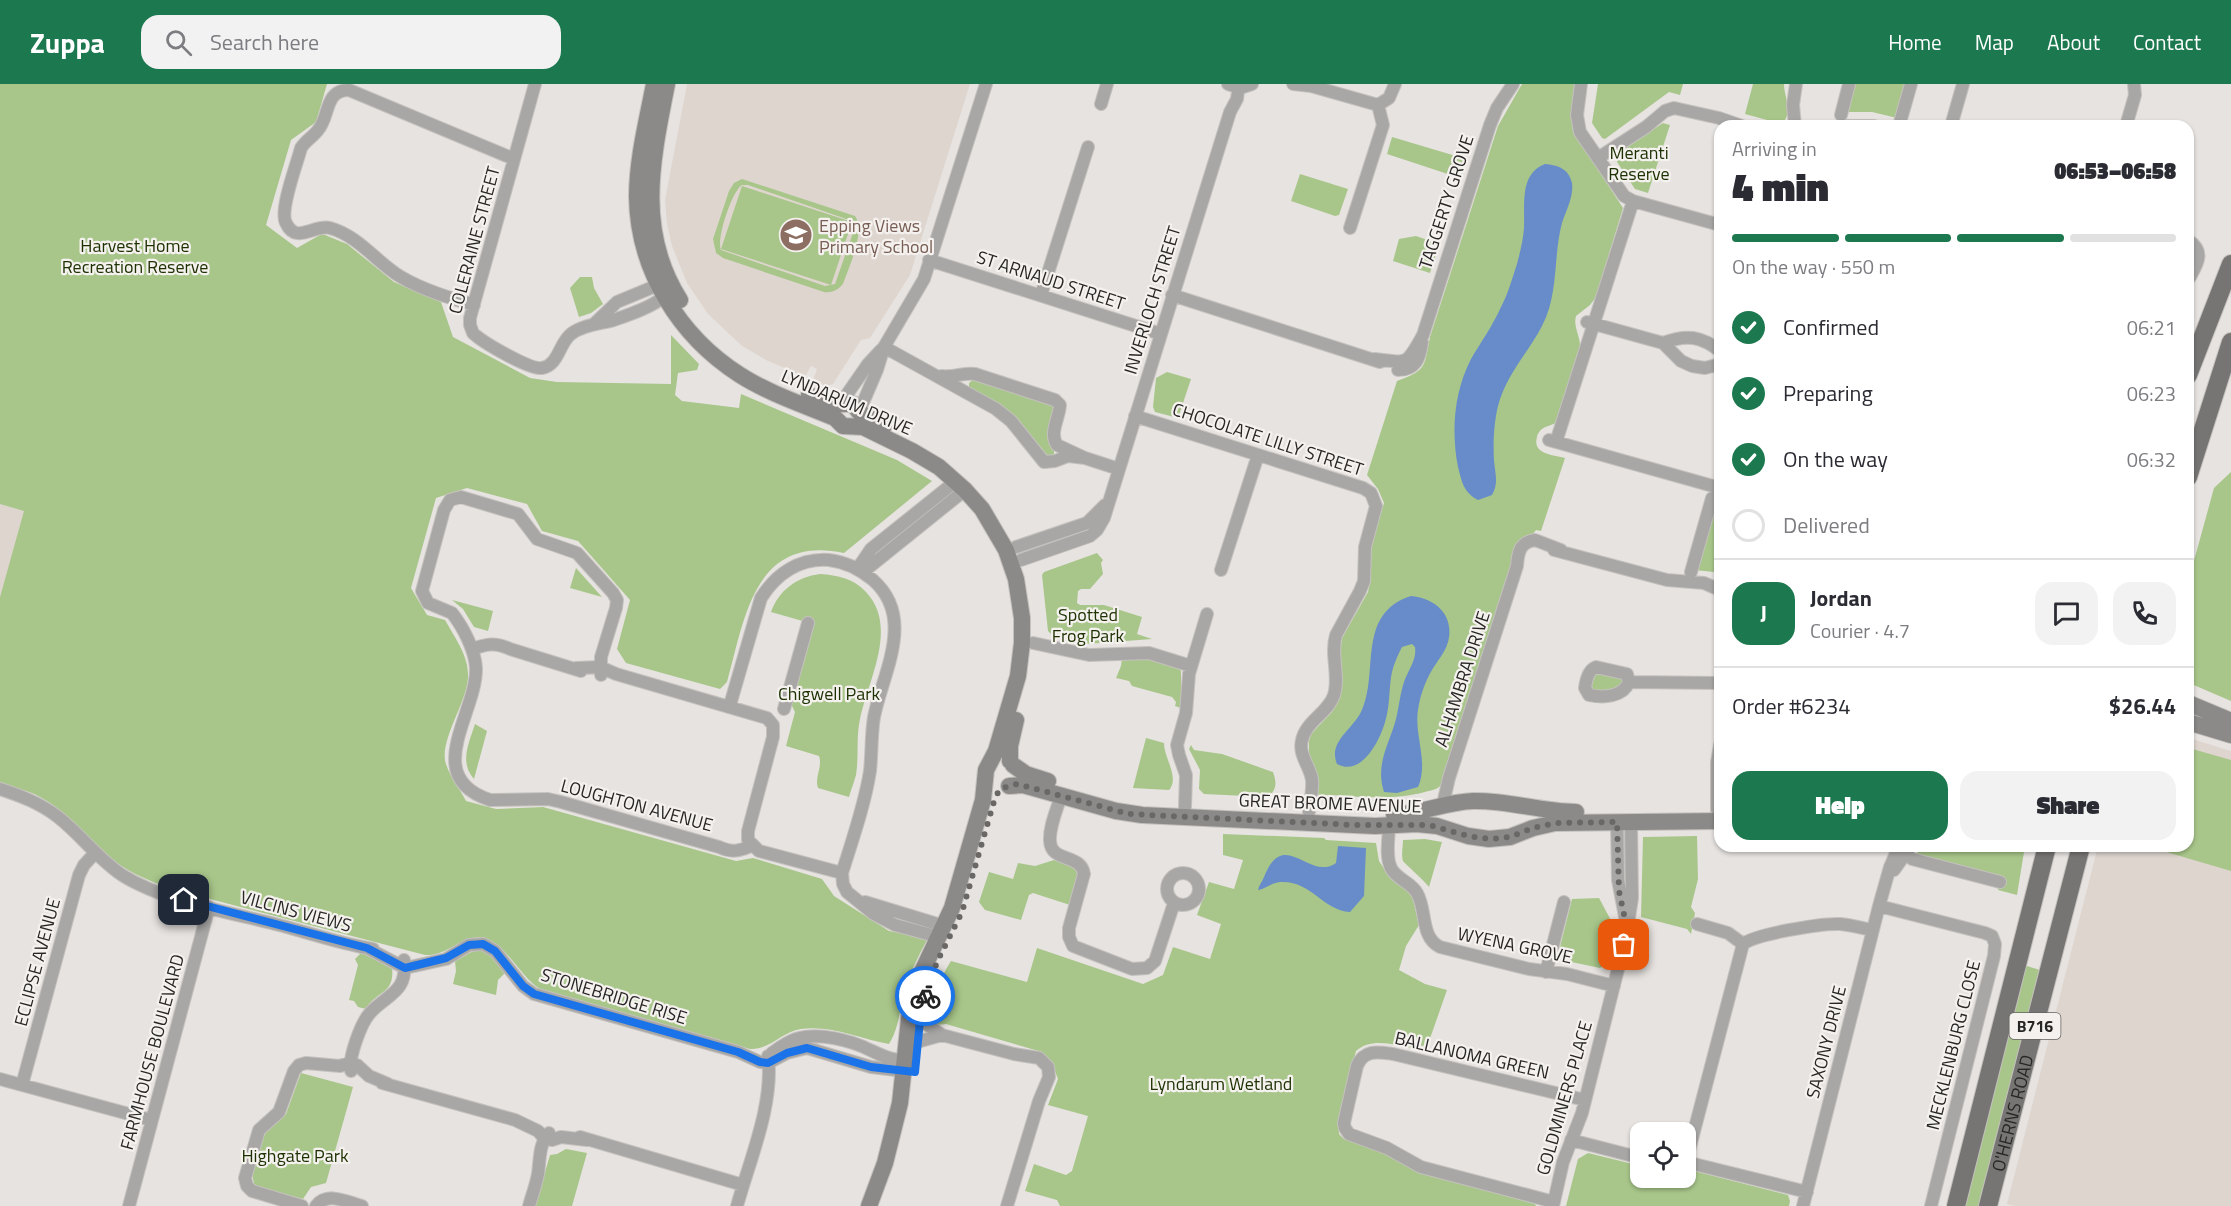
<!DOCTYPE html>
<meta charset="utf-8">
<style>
body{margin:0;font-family:"Titillium Web",sans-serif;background:#f2f2f3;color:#2b2b33;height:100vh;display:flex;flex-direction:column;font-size:22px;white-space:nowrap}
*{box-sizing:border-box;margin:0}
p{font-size:20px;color:#7c7c81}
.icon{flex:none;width:33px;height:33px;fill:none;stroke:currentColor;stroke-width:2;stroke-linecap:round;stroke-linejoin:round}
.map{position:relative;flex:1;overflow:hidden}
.drawer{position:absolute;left:1714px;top:36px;width:480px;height:732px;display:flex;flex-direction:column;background:#fff;border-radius:18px;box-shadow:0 2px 4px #0004}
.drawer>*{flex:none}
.fabs{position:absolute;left:1630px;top:1038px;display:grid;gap:12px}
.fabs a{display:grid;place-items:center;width:66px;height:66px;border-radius:12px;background:#fff;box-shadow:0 2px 4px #0004;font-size:30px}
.pin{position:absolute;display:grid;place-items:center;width:51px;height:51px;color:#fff;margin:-26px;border-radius:12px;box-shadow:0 3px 9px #0006}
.courier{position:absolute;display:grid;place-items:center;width:60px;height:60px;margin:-30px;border:4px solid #1a73e8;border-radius:50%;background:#fff;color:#222;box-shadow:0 2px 8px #0007}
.headline em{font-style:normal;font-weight:800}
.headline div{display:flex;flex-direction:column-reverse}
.headline{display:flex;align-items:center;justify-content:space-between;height:102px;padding:0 18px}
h1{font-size:39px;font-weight:800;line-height:45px}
.bar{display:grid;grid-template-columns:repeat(4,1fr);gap:9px 6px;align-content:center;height:72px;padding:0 18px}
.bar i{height:8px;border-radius:4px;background:#e1e1e2}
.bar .current{background:#1c784e}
.bar p{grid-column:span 4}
.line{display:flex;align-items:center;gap:15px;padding:0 18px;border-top:2px solid #e1e1e2}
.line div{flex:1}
.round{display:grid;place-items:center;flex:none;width:63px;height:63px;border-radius:18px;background:#f2f2f3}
ol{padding:0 18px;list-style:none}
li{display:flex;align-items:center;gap:18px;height:66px}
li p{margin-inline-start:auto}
li .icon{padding:6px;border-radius:50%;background:#1c784e;color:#fff;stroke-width:4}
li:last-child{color:#7c7c81}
li i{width:33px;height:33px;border:3px solid #e1e1e2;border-radius:50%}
.action{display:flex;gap:12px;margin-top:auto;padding:12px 18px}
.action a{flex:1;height:69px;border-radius:18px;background:#1c784e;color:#fff;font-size:24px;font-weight:800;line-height:69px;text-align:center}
.action a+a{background:#f2f2f3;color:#2b2b33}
header{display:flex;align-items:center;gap:36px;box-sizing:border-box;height:84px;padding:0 30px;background:#1c784e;color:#fff}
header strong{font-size:28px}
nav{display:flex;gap:33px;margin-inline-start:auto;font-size:21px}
.search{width:420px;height:54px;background:#f2f2f3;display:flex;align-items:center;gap:15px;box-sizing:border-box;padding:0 21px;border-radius:18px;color:#7c7c81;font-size:22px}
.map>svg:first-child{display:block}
</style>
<header>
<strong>Zuppa</strong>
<div class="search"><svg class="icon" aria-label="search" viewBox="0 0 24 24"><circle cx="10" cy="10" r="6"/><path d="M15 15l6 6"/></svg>Search here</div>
<nav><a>Home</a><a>Map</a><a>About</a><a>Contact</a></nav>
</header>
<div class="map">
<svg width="2231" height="1122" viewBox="0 0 2231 1122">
<rect width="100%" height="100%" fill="#e7e3e0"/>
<path fill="#ded5ce" d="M687,0H970L910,191L870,254L861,256L833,300L826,302L813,296L817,285L811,282L805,293L766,276L742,262L708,230L687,199L672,162L667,140L665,116Z
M0,420L25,426L0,513Z
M2189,654L2231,667V1122H2015L2007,1120L2098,762H2188Z"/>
<path fill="#a8c68a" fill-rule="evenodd" d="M0,0H327L316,38L291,56L266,141L297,164L320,151H325L347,160L394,198L441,218L453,253L530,294L557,298L671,300V251L699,280L697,286L678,289L675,311L682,317L739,324L741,310L897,376L932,397L844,469C754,450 745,534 727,598L720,605L626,579L617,565L630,516L578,457L542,447L527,420L467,404L436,414L411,504L427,531L445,536C455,554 468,571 468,591C469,616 438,657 446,680C450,693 460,705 466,717L496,725L543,723L736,777L753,774L822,795L834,812L889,847L928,854C919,871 910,888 905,906C899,925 900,942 889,960C860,955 832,941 801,945C781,948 770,966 750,965L540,905C518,892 501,848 473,854C456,858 444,872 425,871L172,805C146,796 123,786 103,768C82,749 65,726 40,713C28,706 13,704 0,700V513L24,427L0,420Z
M1522,0H1576L1571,34L1573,47L1623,124L1596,213L1590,221L1576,232C1573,243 1580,251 1580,262L1556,339C1552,341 1546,342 1542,345C1540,346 1537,351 1537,353C1532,370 1553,371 1565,374L1541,447L1536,446L1512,478L1442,700C1437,706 1432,706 1425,708C1387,718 1356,711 1318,711V693L1309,671V657L1311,650L1332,628L1340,614L1342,593L1340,569L1342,554L1368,508L1371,492V462L1384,419L1378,405L1367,391L1397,297C1427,286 1424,283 1430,253L1498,42Z
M1598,0H1683L1680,11L1669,8L1605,55L1602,54L1592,39Z
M1753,0H1784C1784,14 1794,27 1782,40L1745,30Z
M1849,0H1907L1897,34L1872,28H1842Z
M1663,39L1670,41L1648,109L1635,105L1617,78L1619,68Z
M1392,53L1466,75L1460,94L1387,70Z
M1300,90L1348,105L1339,131L1335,132L1291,117Z
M742,95L855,132C866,146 849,183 843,200C838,206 832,209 824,208L723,174L716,169L713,155L729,107L734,99ZM742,101H748L852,137L854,146L835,200L825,202L721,166C716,155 732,107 742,101Z
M742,102L852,138L831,201L721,165Z
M1416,152L1439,160L1430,189L1393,177L1399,155Z
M580,193H592L594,204L603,220L591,229L579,233L570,204Z
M1167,288L1191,295L1178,334L1155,328L1153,323L1156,294Z
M974,295L1053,319L1056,325L1048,349L1054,365V371L1049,374L969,304V299Z
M2231,388V617L2189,599V495L2214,404Z
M1714,416L1720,417L1718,424L1720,425V484L1714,488L1694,486Z
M1097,469L1103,476L1101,479L1103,490L1090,505H1081L1078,507L1077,519L1080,521H1104L1142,533L1137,550L1152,555L1086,560L1052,551L1048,547L1042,491L1044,488Z
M576,484L602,513L570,504Z
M820,490C838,491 854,495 866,508C899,543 868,596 860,635C856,653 859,673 856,691C854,698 851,706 849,713L818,704C814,693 823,683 819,672L786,662L795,628L792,622L788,620L806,538L771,528C779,506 797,493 820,490Z
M452,516L493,527L488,547L474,543L463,525Z
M1142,573L1178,584L1181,587V624L1175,622L1176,618L1172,613L1132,602L1129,597L1116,594L1121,582L1122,574Z
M1599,589L1622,594L1625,598L1614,607L1593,606C1590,600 1593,592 1599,589Z
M475,640L487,647L474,695C459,678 469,659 475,640Z
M1146,654L1164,659C1164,674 1180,694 1169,706L1133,704Z
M1191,661L1194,666L1222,670L1273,688C1276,697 1278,705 1268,713L1204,710L1199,705L1200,686L1189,665Z
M2189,664L2231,676V787L2146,762H2188Z
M1223,750L1324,754L1326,756L1376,759L1379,777L1388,791L1402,800L1412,811L1419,841L1406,862L1399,886L1425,900L1447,906L1427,963L1415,960L1413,964C1395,961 1371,953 1356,967L1338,1035L1339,1050L1344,1055L1380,1067L1418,1088L1535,1120L1536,1122H1060L1057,1116L1025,1107L1034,1080L1066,1091L1072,1087L1088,1032L1048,1021L1058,995L1051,977L1042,968L946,940L937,941L930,937C931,917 940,894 951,877L1027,898L1037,864L1143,900L1163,891L1173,863L1210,875L1221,840L1197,831L1209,798L1234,805L1243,776L1223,771Z
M1697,752L1698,795L1691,823L1695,829L1691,850L1687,845L1641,833L1643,753Z
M1425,755L1442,758L1429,803C1424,796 1404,779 1403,777C1401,771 1403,762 1403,756Z
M1922,762H2025L2017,811L1998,806L2000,796L1914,774Z
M1054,776L1074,783L1079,790L1070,821L1033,809L1029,811L1021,836L985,826L979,818L989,788L1013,795L1018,779L1035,782Z
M1599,814L1614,842L1604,882L1600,884L1557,875L1572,815Z
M477,865L491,869L506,888L498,896L496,911L453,900L456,887L455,877Z
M361,869L376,873L392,882C395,912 377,905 366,925L358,923L354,917L349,916L358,881L355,875Z
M2024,881L2040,886L1980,1122H1959Z
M301,989L353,1003L326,1099L311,1103L303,1115L258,1103L254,1100L252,1089L261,1056L264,1049L286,1030Z
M566,1065L587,1069L572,1122H535L550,1071L557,1070Z
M1588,1069L1641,1082V1094H1686V1086H1690L1788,1111L1790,1117L1789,1122H1566L1578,1075Z"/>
<path fill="#688cc9" d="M1545,80C1558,81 1569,85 1572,99C1574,112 1566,127 1562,139C1553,172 1559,210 1542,242C1528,269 1506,291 1498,322C1494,338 1493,359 1494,376C1495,390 1499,399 1492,411L1478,416C1463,408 1462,398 1458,383C1451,347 1454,308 1471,275C1481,258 1493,241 1501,223C1508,210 1512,195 1517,180C1520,168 1523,157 1524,144C1525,121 1519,90 1545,80Z
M1411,512C1436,514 1455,532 1448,558C1445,569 1437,577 1432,586C1425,598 1420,612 1418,626C1414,652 1429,678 1418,703L1397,709L1384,708C1375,680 1389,661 1396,635C1399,623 1400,610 1404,598C1408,586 1417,576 1415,563L1412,560L1402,563C1398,571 1394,579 1392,588C1389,602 1390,616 1387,630C1383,652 1363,694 1337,680C1328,658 1351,647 1361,628C1380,590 1355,530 1411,512Z
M1338,762L1366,764L1364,812L1350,828C1322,826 1311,796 1280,798C1271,799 1265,805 1258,806C1259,801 1262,798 1264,793C1284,742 1309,798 1336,779Z"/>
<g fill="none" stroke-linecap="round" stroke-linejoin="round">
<g stroke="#c4c1be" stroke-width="14">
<path id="street" d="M535,0L470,234V241L473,249C482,258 530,286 542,284C559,281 559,259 571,250C582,241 600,240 614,236C631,230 649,224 664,213
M1228,0L1240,4L1252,0
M1293,0L1311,2L1378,21
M1581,0L1577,31L1580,48L1624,112L1633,117L1720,141
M1101,20L1107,0
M1841,31L1849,0
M1795,42L1793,21L1796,0
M1844,42H1874
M1899,42L1911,0
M1951,42L1963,0
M2126,42L2135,11L2134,0
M1598,74L1646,43L1665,27L1674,24L1719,34L1742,42
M1350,144L1383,41L1378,21L1389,14L1395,0
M2188,156C2205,167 2198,179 2190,193
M929,176L1161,250
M1041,211L1088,63
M1172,211L1380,278
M474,221C450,214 423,206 401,193C377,179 359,152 330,144C314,140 296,161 286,139C279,126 297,80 301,64C306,56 313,53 318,46C330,33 324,6 349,6L514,75
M1587,238L1663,259L1681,277L1692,282L1705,284L1720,280
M595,239L617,218L658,201
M1663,259C1686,250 1701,252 1720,267
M884,263L996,325L1011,337L1044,378L1055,377L1068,372L1085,374
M1375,275C1408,279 1406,282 1423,251L1490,41L1497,24L1513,0
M1398,286C1416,286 1420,274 1422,258
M942,292C954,294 964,288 975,290L1055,316L1060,321C1059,335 1049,349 1057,361L1085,374L1119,385
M841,319L868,280L881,266
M859,328L877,286L884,263L924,195L986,0
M1135,332L1363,404L1371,409L1376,422L1365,463L1364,497L1360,507L1336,551C1330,571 1340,592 1334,611C1328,629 1306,637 1302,656C1298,671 1310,682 1312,696C1313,706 1310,718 1309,728
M1549,356L1720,404
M1556,358L1633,117
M1016,463L1087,439L1105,421
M1554,466L1667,496L1704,499L1720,506
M1021,476L1090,452L1097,446L1104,434L1230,28L1237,15L1239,0
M858,484L871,465L956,397
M1221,486L1258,371
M863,488L965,406
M1691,488L1712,414
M1033,559L1089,571L1149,569L1191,582
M472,565C486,560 496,558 510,565L581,587
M1596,583L1627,590L1629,598C1623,613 1604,614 1589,611L1585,604C1586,596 1588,586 1596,583Z
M576,584L600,583L616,590L767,634L773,641V653L748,747V756L759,767L842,789
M601,591V573L616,524L617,516L613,509L577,469L537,455L518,430L461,413L450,416L444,426L422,507L428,519L452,529C463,543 475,566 476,584C477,629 420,693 490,716L548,715L561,718L719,763C732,769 739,767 751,762
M1629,598L1720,599
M730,621L761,514C776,490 799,474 829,476C846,478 860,485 873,496C916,534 883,588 874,633C871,651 872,669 870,687C865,720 852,757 842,789L843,800L847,808L874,830L895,841L939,853
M784,625L808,539
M0,705C21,712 40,719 58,733C81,751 97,774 122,791C163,817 228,828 275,840C307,848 340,860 373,865
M1061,712C1057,725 1049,743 1050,757C1051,779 1081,769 1084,790L1069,844V853L1073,862L1132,885L1147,884L1155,877L1174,819
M1443,720L1449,694L1517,482C1518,468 1520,458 1535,456L1561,466
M1185,723L1186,691L1179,671L1177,661L1186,629L1189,590L1207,530
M1717,726V678L1720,661
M1617,738L1618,796L1626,838
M1389,742C1389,754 1385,772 1391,784C1396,795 1411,798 1417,809C1427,826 1420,853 1440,863L1529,885L1567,890L1614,902
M1912,775L2000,798
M1894,786L1911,762
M1167 805a16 16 0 1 1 32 0a16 16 0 1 1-32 0Z
M865,818L944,842
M1879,822L1985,849L1992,852L1995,860L1994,872L1931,1122
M1697,840L1728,849L1743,860
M367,864L405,884L446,875L469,861L483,860L495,867L523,902L534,910L738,968L760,978L768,979L787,969L807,964L871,983L904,987
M1546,888L1564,818
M920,936L942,951L1014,970L1039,974L1048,983L1049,993L1039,1017L1007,1122
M917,958L942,951
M772,969C779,964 787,958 796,955C818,948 850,956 870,966C885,973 889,975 906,977
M351,987C348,974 361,939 370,929C387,910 408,909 404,876
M0,995L151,1036
M382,999L515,1036L538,1047L544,1054L552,1056L561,1053L587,1056
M22,1001L79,791L84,781L94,770
M580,1053L743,1101
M1571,1056L1641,1074
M1686,1078L1743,860C1755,850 1823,839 1840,840C1851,841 1862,844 1873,846
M1686,1078L1807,1108
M1554,1118L1421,1083L1387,1064L1349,1050L1345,1044L1344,1039L1357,982C1364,965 1378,968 1393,970L1585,1016
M129,1122L209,823
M302,1122L252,1107L247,1102L245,1094L259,1046L279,1028L294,987L299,981L306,979L340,982L349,979L357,981L369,992L388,1000
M316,1122C327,1107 347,1118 362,1122
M529,1122C532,1111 536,1101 538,1090C540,1076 539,1059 549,1049
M737,1122C750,1075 774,1020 768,972
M1553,1122L1563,1078L1582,1029L1626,853L1632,814L1631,738
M1803,1122L1879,822L1890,783L1899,762"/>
</g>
<g stroke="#c4c1be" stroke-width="18">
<path id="secondary" d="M654,0C647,37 637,75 637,113C638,186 679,252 740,291C768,309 804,321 835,334L843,342L863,343L912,367L939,383L965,406L982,425L1006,466L1016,495L1022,534V559L1018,592L996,667L986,686L983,716L952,824L920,892L914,911L909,935L900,1019L885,1079L869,1122
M667,0C652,76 636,147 680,216
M809,311L833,320H853L859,328L884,342
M2188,619L2231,637
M2188,638L2231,651
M1010,677V662L1016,636
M1013,681L1026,690L1048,697
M1009,702L1023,701L1116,727L1142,731L1375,742L1417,740L1437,742L1468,752L1489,755L1510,753L1533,744L1555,739L1720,737
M1394,731C1421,730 1445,718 1473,717C1508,716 1541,728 1576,728"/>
</g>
<g stroke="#c4c1be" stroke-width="20">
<g id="primary">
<path d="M2188,291L2231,180"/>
<path d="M2188,393L2231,258"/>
<path d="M1956,1122L2047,762"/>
<path id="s1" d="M1988,1122L2081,762"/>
</g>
</g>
<use href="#street" stroke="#a9a7a6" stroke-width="12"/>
<use href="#secondary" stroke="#8c8a88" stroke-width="16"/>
<use href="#primary" stroke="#777573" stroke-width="18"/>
</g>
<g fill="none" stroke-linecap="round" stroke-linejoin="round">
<path stroke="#6a6866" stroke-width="6" stroke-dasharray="0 10.8" d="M925,912L937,878L962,828L995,714L1000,705L1017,700L1129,730L1354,741H1429L1468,752L1490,755L1510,753L1533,744L1555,739L1617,738L1619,807L1627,845L1624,861"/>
<path stroke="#1a73e8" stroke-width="8" d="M184,816L367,864L405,884L446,874L469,861L483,860L495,867L523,902L534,910L738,968L760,978L768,979L787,969L807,964L871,983L915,988L920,936L925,912"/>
</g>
<defs>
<g id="school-disc" transform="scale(1.725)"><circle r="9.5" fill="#8d6e63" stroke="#f4f1ee"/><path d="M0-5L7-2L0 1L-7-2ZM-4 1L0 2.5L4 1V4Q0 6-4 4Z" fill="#fff"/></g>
</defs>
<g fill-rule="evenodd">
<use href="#school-disc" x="796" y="151"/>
</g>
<g text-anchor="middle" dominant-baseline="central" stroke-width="4.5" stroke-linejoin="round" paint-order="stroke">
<rect fill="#f4f1ee" stroke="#646361" stroke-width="1.5" x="2009.5" y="929" width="51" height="26" rx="4.5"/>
<g font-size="16" font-weight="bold" fill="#272625">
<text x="2035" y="942">B716</text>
</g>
<g font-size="18" fill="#1c3000" stroke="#f4f1ee">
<text x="1639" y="68">Meranti<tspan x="1639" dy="21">Reserve</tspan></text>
<text x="135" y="161">Harvest Home<tspan x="135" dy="21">Recreation Reserve</tspan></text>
<text x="1088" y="530">Spotted<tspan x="1088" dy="21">Frog Park</tspan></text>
<text x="829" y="609">Chigwell Park</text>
<text x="1221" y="999">Lyndarum Wetland</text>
<text x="295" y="1071">Highgate Park</text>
</g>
<g font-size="18" fill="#272625" stroke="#f4f1ee">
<text transform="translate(1446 118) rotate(-72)">TAGGERTY GROVE</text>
<text transform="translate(474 156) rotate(-75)">COLERAINE STREET</text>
<text transform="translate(1051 196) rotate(18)">ST ARNAUD STREET</text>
<text transform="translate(1152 216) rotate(-73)">INVERLOCH STREET</text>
<text transform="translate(847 318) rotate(23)">LYNDARUM DRIVE</text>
<text transform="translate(1268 355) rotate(18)">CHOCOLATE LILLY STREET</text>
<text transform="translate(1462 595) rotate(-72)">ALHAMBRA DRIVE</text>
<text transform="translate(1330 719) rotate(2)">GREAT BROME AVENUE</text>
<text transform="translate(637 721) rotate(15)">LOUGHTON AVENUE</text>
<text transform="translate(296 827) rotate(15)">VILCINS VIEWS</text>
<text transform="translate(1515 861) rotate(12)">WYENA GROVE</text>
<text transform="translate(37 878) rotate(-75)">ECLIPSE AVENUE</text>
<text transform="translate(614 912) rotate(17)">STONEBRIDGE RISE</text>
<text transform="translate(1826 958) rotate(-76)">SAXONY DRIVE</text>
<text transform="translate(1953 961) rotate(-76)">MECKLENBURG CLOSE</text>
<text transform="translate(152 968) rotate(-75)">FARMHOUSE BOULEVARD</text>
<text transform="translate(1472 971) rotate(13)">BALLANOMA GREEN</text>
<text transform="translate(1564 1014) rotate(-74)">GOLDMINERS PLACE</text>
<text stroke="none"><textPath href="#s1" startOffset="96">O'HERNS ROAD</textPath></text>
</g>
<g font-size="18" fill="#785e54" stroke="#f4f1ee" text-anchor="start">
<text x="819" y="141">Epping Views<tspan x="819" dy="21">Primary School</tspan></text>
</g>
</g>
</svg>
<div class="fabs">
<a><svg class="icon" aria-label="locate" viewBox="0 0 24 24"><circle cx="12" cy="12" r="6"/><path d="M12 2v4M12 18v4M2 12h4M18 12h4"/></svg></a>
</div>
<div class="pin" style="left:1624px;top:861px;background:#ea580c"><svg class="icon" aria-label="bag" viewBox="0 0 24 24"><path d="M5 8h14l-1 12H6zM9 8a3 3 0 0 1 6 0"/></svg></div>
<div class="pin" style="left:184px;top:816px;background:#1f2937"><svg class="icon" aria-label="home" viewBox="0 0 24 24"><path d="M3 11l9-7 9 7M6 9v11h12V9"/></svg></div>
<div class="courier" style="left:925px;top:912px"><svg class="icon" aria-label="bike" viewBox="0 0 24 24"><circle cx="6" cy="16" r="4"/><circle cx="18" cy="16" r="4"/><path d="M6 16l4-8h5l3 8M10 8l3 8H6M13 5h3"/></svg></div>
<section class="drawer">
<div class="headline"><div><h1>4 min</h1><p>Arriving in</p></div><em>06:53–06:58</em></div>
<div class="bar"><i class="current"></i><i class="current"></i><i class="current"></i><i></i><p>On the way · 550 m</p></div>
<ol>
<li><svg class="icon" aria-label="check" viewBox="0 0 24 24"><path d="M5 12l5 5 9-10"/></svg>Confirmed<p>06:21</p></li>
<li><svg class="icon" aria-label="check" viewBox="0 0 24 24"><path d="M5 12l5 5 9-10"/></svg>Preparing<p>06:23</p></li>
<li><svg class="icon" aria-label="check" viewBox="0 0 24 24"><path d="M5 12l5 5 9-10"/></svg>On the way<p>06:32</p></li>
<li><i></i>Delivered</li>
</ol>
<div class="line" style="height:108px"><b class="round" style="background:#1c784e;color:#fff">J</b><div><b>Jordan</b><p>Courier · 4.7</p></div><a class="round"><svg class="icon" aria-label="chat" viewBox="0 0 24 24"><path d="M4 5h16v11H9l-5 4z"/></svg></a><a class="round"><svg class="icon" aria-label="phone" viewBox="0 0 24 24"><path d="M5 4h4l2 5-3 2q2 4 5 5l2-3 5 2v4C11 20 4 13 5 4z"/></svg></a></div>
<div class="line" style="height:78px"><div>Order #6234</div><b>$26.44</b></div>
<div class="action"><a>Help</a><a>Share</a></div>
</section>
</div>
